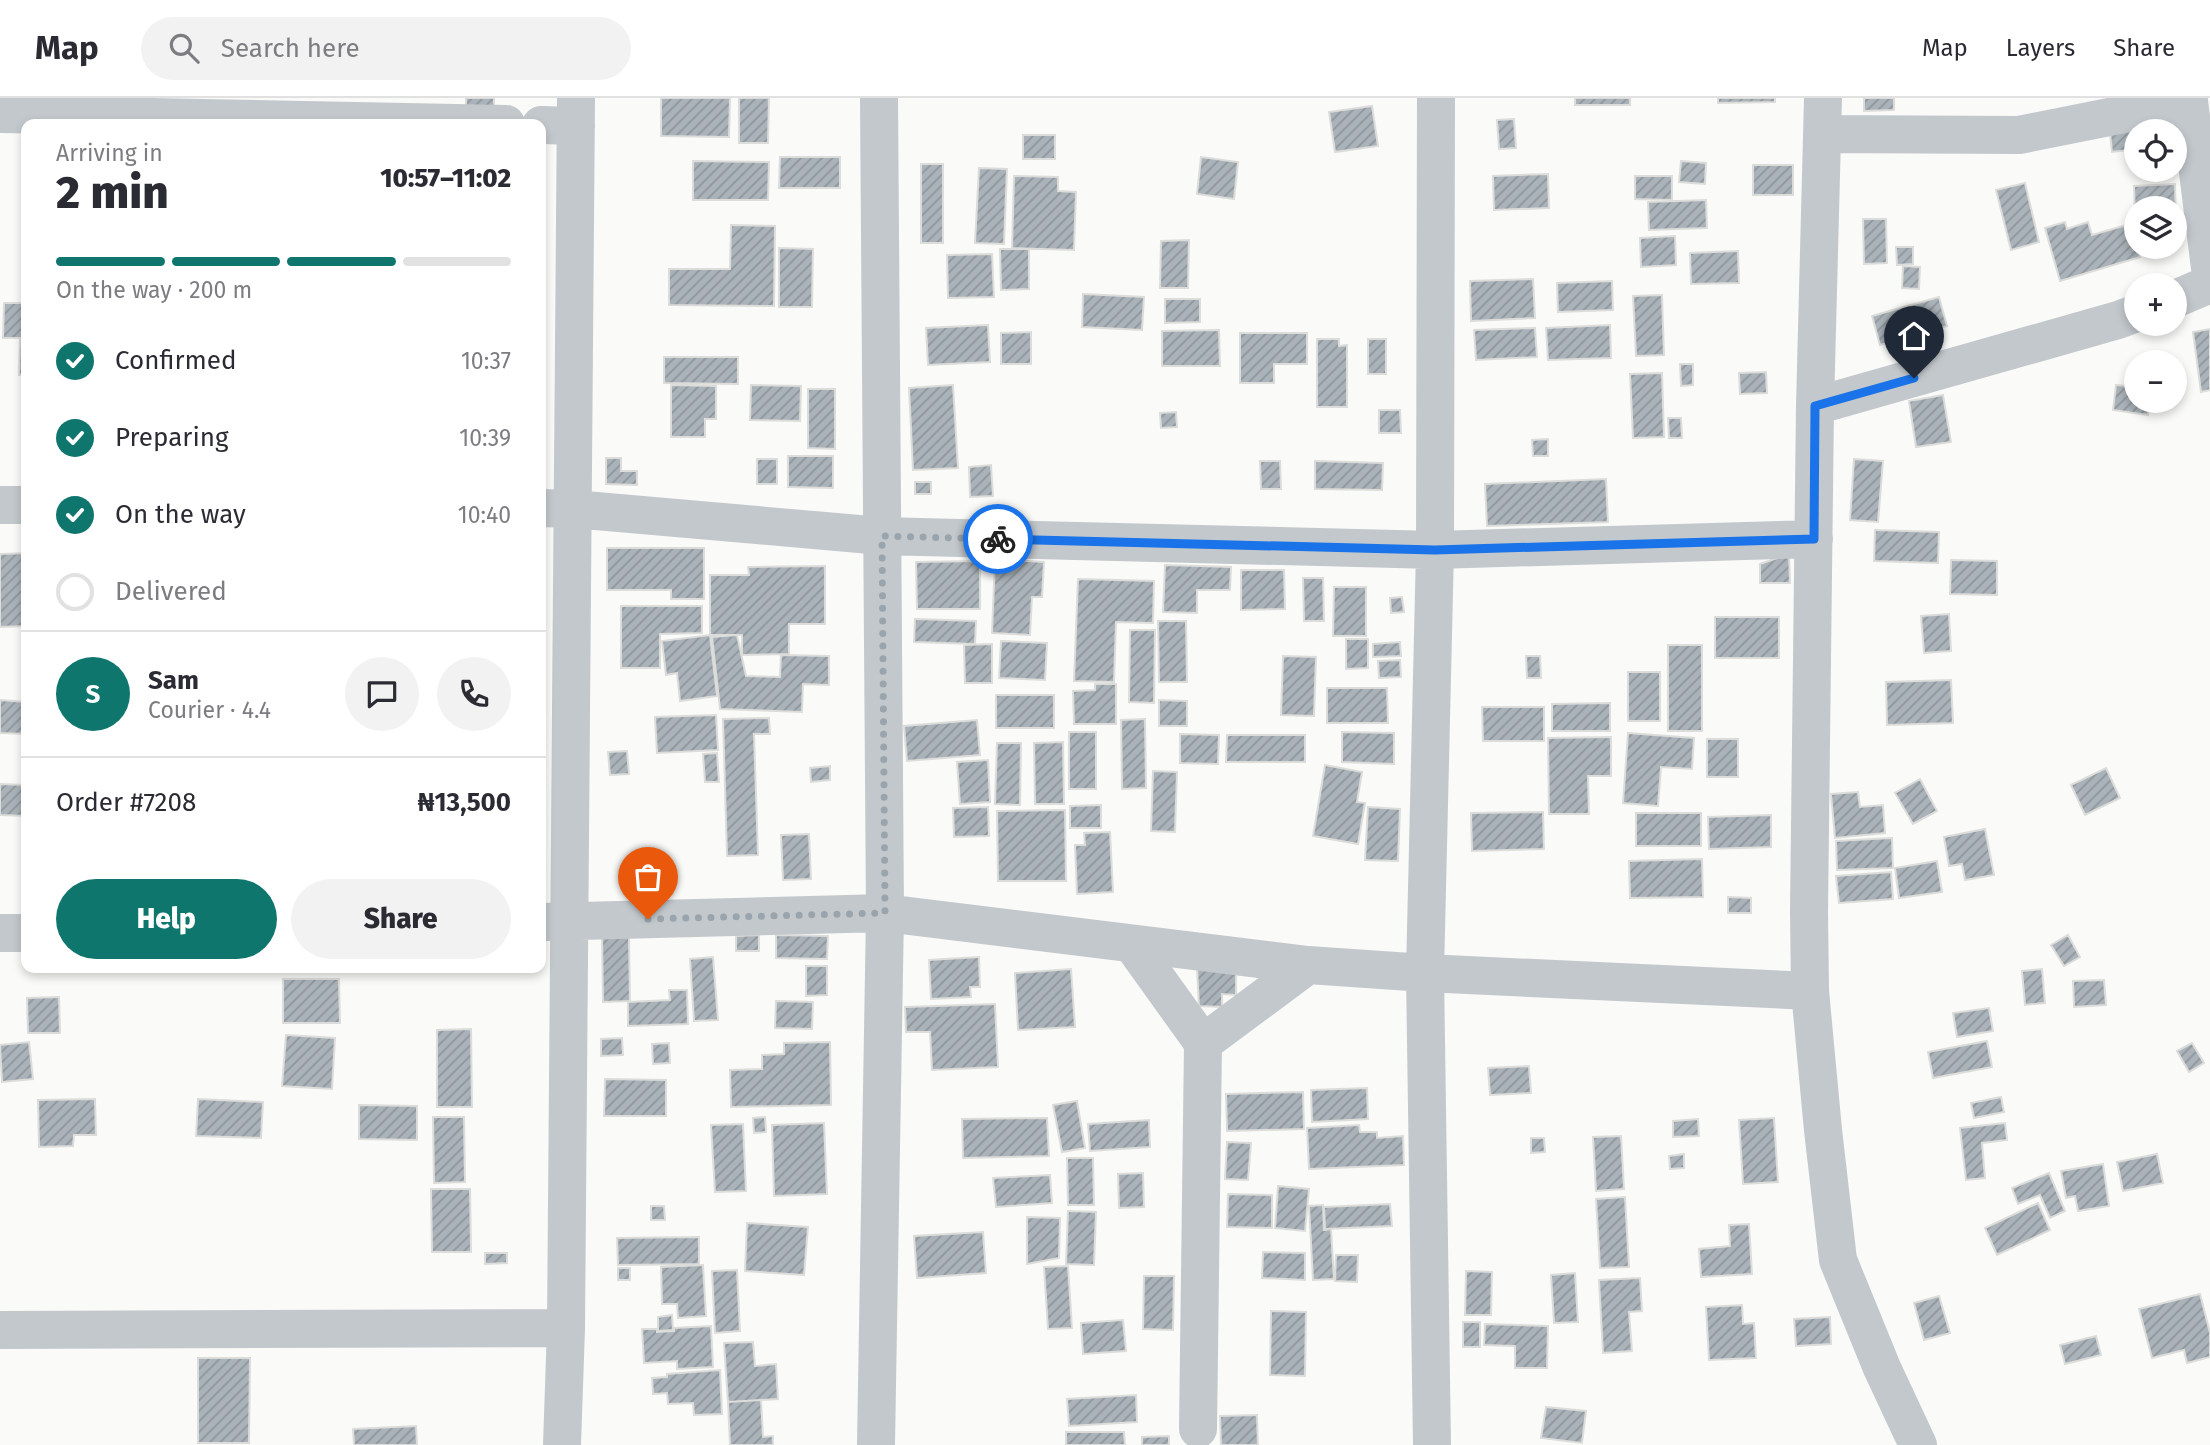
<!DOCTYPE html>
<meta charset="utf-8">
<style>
body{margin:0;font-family:"Fira Sans",sans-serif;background:#f2f2f3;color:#2b2b33;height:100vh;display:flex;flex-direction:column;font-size:26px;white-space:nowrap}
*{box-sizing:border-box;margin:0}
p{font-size:23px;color:#7c7c81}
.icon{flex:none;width:38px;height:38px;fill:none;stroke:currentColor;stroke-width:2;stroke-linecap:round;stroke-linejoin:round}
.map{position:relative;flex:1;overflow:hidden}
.sheet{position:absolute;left:21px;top:21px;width:525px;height:854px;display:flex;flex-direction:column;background:#fff;border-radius:14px;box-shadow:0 4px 10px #0003}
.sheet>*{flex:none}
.controls{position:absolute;left:2124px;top:21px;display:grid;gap:14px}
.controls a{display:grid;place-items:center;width:63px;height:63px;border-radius:50%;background:#fff;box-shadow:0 4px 10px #0003;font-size:35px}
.pin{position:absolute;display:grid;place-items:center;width:60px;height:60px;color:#fff;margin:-72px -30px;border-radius:50% 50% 50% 0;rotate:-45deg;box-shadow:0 0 7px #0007}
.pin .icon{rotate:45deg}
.courier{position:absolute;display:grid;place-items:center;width:70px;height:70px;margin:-35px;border:5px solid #1a73e8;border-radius:50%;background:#fff;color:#222;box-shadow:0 2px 9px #0007}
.overview em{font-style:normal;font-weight:800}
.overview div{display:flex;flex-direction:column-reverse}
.overview{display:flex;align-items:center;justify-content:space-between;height:119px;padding:0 35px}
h1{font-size:46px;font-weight:800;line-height:52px}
.bar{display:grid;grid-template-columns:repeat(4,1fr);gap:10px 7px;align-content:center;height:84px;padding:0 35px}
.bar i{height:9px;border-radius:5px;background:#e1e1e2}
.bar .selected{background:#0f766e}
.bar p{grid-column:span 4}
.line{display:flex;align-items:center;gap:18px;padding:0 35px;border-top:2px solid #e1e1e2}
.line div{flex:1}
.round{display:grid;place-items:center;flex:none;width:74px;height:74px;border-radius:37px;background:#f2f2f3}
ol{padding:0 35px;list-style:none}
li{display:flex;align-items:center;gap:21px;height:77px}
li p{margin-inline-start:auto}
li .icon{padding:7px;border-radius:50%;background:#0f766e;color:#fff;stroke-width:4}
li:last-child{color:#7c7c81}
li i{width:38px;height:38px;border:4px solid #e1e1e2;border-radius:50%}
.primary-button{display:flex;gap:14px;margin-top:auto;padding:14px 35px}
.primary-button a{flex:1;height:80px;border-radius:42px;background:#0f766e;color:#fff;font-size:28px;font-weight:800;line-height:80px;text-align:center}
.primary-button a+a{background:#f2f2f3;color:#2b2b33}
header{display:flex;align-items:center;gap:42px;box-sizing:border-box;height:98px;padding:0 35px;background:#fff;border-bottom:2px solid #e1e1e2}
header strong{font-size:33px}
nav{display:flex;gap:38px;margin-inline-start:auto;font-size:24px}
.search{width:490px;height:63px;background:#f2f2f3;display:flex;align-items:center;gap:18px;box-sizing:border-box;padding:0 24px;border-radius:38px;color:#7c7c81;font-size:26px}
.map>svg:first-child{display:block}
</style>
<header>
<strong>Map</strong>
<div class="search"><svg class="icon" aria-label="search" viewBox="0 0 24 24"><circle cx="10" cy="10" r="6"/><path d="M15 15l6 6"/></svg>Search here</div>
<nav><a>Map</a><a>Layers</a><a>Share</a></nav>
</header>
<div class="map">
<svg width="2210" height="1347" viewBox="0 0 2210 1347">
<defs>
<pattern id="building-hatch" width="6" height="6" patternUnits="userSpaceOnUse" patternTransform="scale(1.75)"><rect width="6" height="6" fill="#aab3b9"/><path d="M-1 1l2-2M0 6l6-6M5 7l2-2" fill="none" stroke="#8e969c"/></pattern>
</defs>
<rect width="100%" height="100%" fill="#fafaf8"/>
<path fill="url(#building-hatch)" stroke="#dcdcda" stroke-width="2" d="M466,0H494V10H466Z
M661,0H730L729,39L661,38Z
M739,0H769L768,45H739Z
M1575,0H1630V7H1575Z
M1718,0H1775V4L1718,5Z
M1864,0H1894V12L1864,13Z
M1372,8L1378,48L1335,54L1329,14Z
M2148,20L2150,33H2137V51L2112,54L2109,25Z
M1514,21L1516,50L1499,51L1497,22Z
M1023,37H1055V61H1023Z
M780,59H840V90H779Z
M1201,59L1238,64L1234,101L1197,96Z
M693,63L769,64L768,102H693Z
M1681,63L1706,65L1705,86L1679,84Z
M921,66H943V145H921Z
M1753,67H1793V97H1753Z
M979,70L1007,71L1004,146L975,145Z
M1548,76L1549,110L1494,112L1493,78Z
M1014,78L1058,79V93L1076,94L1074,152L1012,150Z
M1635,78H1672V102L1635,101Z
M2025,85L2039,144L2011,152L1996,92Z
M2175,86L2176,121L2175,110H2137V123H2135L2134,88Z
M1706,102L1707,130L1649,132L1648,104Z
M1863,121H1886L1887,165L1864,166Z
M24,122H26V193H23Z
M2065,124L2067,131L2088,124L2092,137L2130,126L2140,159L2060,183L2045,130Z
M731,127L775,128L774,208L669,207V171H730Z
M1675,138L1676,167L1641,169L1640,140Z
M1189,142L1188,190H1160L1161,143Z
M1896,149H1913V166L1897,167Z
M779,150L813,151L812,209H779Z
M1000,151H1029V191L1001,192Z
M1738,153L1739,185L1691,186L1690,155Z
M992,156L994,199L948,200L947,157Z
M1903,168L1920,169L1919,191L1902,190Z
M1533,181L1535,220L1471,223L1470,183Z
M1612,183L1613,212L1558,214L1557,185Z
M1083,196L1144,199L1142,232L1082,229Z
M1662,197L1664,257L1636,258L1633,198Z
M1939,199L1947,228L1880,247L1872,218Z
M1165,201H1200V224L1165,225Z
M4,205H26V277H19L20,240H3Z
M988,227L990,264L928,267L926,230Z
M1610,227L1611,260L1548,262L1546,230Z
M1535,230L1537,259L1476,262L1474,232Z
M2210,231V292L2201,294L2193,234Z
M1219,232L1220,268H1162V233Z
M1031,234V266H1001V235Z
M1240,235H1307V266H1274V285H1240Z
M1317,241H1339V248L1347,247V309H1317Z
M1368,241H1386V276H1368Z
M664,259H738V286L664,285Z
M1680,266H1693V287L1681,288Z
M1766,274L1767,295L1740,296L1739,275Z
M1662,275L1664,339L1633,340L1630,276Z
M671,287L716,288V321H705V339H671Z
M751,287L801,288L800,323L750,322Z
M953,287L958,370L913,372L909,290Z
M2116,287L2137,289V303H2150L2148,317L2113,312Z
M808,291H835V351L808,350Z
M1943,297L1951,344L1916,349L1909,303Z
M1379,312H1400L1401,335H1379Z
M1176,314L1177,329L1161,330L1160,315Z
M1668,320H1681L1682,340H1669Z
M1548,341V358H1533L1532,342Z
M788,358H833V390L788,389Z
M606,360H621V373H637V387L606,386Z
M757,361H777V386H757Z
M1854,361L1883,363L1878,424L1850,422Z
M1260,363H1280L1281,391H1261Z
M1315,363L1383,365L1382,392L1315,391Z
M991,367L993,398L970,399L969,369Z
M1606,381L1608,424L1487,428L1485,386Z
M915,384H931V396H915Z
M1875,432L1939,434L1938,465L1874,463Z
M607,450H704V501H671V492H607Z
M26,455V528L0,529V456Z
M1789,456L1790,485H1760V466Z
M995,461L1044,464L1042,499H1032L1030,537L992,535Z
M1951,462L1997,463V497L1950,496Z
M980,463V511H917L916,464Z
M1165,467L1231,469L1230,492H1197V515L1163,514Z
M825,468V526H789V556L742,557V537H710V477H749L748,469Z
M1241,472H1284L1285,511L1241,512Z
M1303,480H1323L1324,523H1304Z
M1078,481L1154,483L1153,525L1116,524L1114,584L1074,583Z
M1334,489H1366V538H1333Z
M1402,499L1404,514L1391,515L1390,500Z
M621,508H702V535L660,536V570H621Z
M1949,516L1951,553L1924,555L1921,518Z
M1715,519H1779V560H1715Z
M915,521L976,523L975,546L914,544Z
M1158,523H1186L1187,584H1159Z
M1130,532H1155L1154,605L1129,604Z
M710,537L717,598L680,603L677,575L666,577L662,543Z
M737,537L746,578L780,579L781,557L829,558V587L803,586L802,614L720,611L712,539Z
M1346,541H1368V570L1346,571Z
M1001,543L1047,545L1045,582L999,580Z
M1400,544L1401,558L1373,559V546Z
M992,546V585H965L964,547Z
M1668,547H1702V633H1668Z
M1283,558L1316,559L1314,618L1281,617Z
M1526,558H1540L1541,580H1527Z
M1400,562L1401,579L1379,580L1378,563Z
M1628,574H1660V623H1628Z
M1951,582L1953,625L1887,627L1886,584Z
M1095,586H1116V626H1074L1073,593L1095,592Z
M1327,590H1387L1388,625H1327Z
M996,597H1054V630H996Z
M0,602L26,604V636L0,635Z
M1159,602L1187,603V628H1159Z
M1610,605V633H1552V606Z
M1482,609H1544V643H1483Z
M716,617L718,652L657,655L655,619Z
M769,620L770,636H754L758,757L727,758L723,621Z
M1145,621L1146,690L1122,691L1121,622Z
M977,622L980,657L907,663L904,628Z
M1069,634H1096V691H1069Z
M1342,634L1394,635V666L1342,664Z
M1628,635L1694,640L1692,671L1661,669L1658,708L1623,705Z
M1180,636L1219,637L1218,666L1180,665Z
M1227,637H1305V664H1226Z
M1611,639V678H1588L1589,716H1549L1548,640Z
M1707,641H1738V679H1707Z
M1063,644L1064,706H1035L1034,645Z
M997,645H1021L1020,707L995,706Z
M627,653L629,676L610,677L608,654Z
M717,655L719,684H705L703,656Z
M988,662L990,704L960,706L957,664Z
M1325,667L1362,674L1357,704L1365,705L1358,746L1313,738Z
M830,668V682L811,684L810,670Z
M2106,670L2120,700L2085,717L2071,687Z
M1153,673L1177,674L1175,734L1151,733Z
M1920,681L1937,713L1913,726L1895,695Z
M0,686L26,687V718L0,717Z
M1858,694L1860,709L1883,707L1885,735L1835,740L1831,696Z
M1101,707V730H1070V708Z
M988,709L989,738L954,739L953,710Z
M1368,709L1400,711L1398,763L1365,762Z
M1065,712L1066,783H998L997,713Z
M1543,714L1544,751L1472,753L1471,715Z
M1636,715H1701V748H1636Z
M1771,717V749L1709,751L1708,719Z
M1985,731L1994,777L1965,782L1962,766L1949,768L1944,739Z
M1110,734L1113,794L1077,796L1075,747H1085L1084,735Z
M809,736L811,781L783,782L781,737Z
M1892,740L1893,770L1837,772L1836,743Z
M1702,761L1703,799L1630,800L1629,763Z
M1937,763L1942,794L1899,800L1895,770Z
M1891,774L1893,801L1839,805L1836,778Z
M1728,799L1751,800V815H1728Z
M759,837V853H736V838Z
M776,837L828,838L827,861L776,860Z
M2068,837L2080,859L2064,868L2051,847Z
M602,839H629L630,903L603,904Z
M713,859L718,922L694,923L690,861Z
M979,859L980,889H970L971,899L931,901L929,862Z
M806,868H827V897L806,898Z
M1197,869L1236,870V897L1222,896V909L1199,908Z
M1071,871L1075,929L1018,932L1015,875Z
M2042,871L2045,905L2025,907L2022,873Z
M283,881H339L340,925H283Z
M2104,882L2106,907L2074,909L2073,883Z
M669,892H687L688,926L628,928V904L670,902Z
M59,899L60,935H28L27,900Z
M776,903L813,904L812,931L775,930Z
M995,906L998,969L932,972L930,934H906L905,909Z
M1989,910L1993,933L1957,939L1953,915Z
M471,931L472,1009H437V932Z
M286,937L335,940L332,991L282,988Z
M622,940L623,957L601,958V941Z
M1987,943L1992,969L1933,980L1928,954Z
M29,944L33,981L2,984L0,947Z
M830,944L831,1007L731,1009L730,972L762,971V957L784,956V945Z
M669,945L670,965L653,966L652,946Z
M2192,945L2204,965L2189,974L2177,953Z
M1529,968L1531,995L1490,997L1488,970Z
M605,981L666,982V1018H604Z
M1367,990L1368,1021L1312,1024L1311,992Z
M1303,994L1304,1031L1227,1033L1226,996Z
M2001,999L2004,1014L1974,1020L1971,1005Z
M95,1001L96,1037H74L73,1048L39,1049L38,1002Z
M198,1001L263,1004L261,1040L196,1038Z
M1077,1003L1085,1050L1062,1054L1053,1007Z
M359,1007L417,1008V1042L359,1041Z
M433,1019H464L465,1084L434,1085Z
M765,1019L766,1034L754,1035L753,1020Z
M1047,1020L1049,1058L963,1060L962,1021Z
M1774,1020L1778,1084L1743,1086L1739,1022Z
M1698,1021L1699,1038L1673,1039V1023Z
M1149,1022L1150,1049L1090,1053L1088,1026Z
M824,1025L827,1096L774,1098L772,1027Z
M2005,1025L2007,1042L1982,1045L1985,1080L1966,1082L1960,1030Z
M743,1026L746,1093L715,1094L711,1027Z
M1359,1027L1360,1034H1377V1040L1403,1038L1404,1067L1309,1071L1307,1030Z
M1621,1038L1624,1091L1596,1093L1593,1039Z
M1531,1040H1544L1545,1054L1531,1055Z
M1227,1044L1251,1045L1248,1082L1225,1081Z
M1684,1056V1070L1670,1071L1669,1058Z
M2157,1056L2163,1085L2123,1093L2117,1064Z
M1067,1060H1093L1094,1107H1068Z
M2103,1066L2109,1108L2078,1113L2075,1098L2066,1100L2061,1073Z
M1143,1075L1144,1109L1119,1110L1118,1076Z
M2049,1075L2065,1113L2050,1120L2040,1097L2018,1106L2012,1090Z
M1050,1077L1052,1105L996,1109L993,1080Z
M1278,1088L1309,1091L1305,1133L1275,1130Z
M431,1091H470L471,1154H432Z
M1228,1096L1272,1097V1130L1227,1129Z
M1625,1099L1629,1169L1600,1170L1596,1101Z
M2038,1105L2050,1132L1997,1157L1985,1130Z
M1390,1106L1392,1128L1325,1131L1324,1109Z
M1323,1107L1324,1132L1331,1131L1334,1181L1313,1182L1309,1108Z
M651,1108H664L665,1122H651Z
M1068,1113L1096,1114L1094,1167L1066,1166Z
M1027,1119L1060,1120L1059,1160L1027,1166Z
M747,1125L808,1129L804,1177L745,1173Z
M1749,1126L1752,1176L1701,1179L1699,1151L1730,1148L1729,1127Z
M983,1134L986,1175L917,1180L914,1138Z
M699,1139V1166L618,1167L617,1140Z
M1263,1154L1305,1155V1182L1262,1180Z
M485,1155H507V1165L485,1166Z
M1336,1157H1358L1357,1184L1335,1183Z
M703,1167L706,1218L678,1220L677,1206H662L661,1169Z
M1068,1168L1072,1230L1048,1231L1044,1169Z
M618,1170H630V1182H618Z
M737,1172L740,1233L715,1235L712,1173Z
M1466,1173L1492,1174L1491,1217H1465Z
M1575,1175L1578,1224L1554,1225L1551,1177Z
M1144,1178H1174L1173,1232L1143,1231Z
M1640,1180L1642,1213L1629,1214L1632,1253L1603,1255L1599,1182Z
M2200,1196L2210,1235V1259L2187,1265L2184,1252L2152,1260L2139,1211Z
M1939,1198L1950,1235L1924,1242L1914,1205Z
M1742,1207L1743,1226L1754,1225L1756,1260L1709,1262L1706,1209Z
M1271,1213L1306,1214L1305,1278L1270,1277Z
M672,1217L673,1232L658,1233V1219Z
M1830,1219L1831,1246L1796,1248L1794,1221Z
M1123,1222L1126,1253L1083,1256L1081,1225Z
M1463,1224H1480V1249H1463Z
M1485,1226L1548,1228L1547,1270H1515V1248L1484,1247Z
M711,1228L713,1269L677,1271V1263L644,1265L642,1231H657V1234L674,1233V1230Z
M2096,1238L2101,1257L2065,1266L2060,1247Z
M753,1244L755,1268L776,1266L778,1301L728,1304L724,1245Z
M198,1260H250L249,1345H198Z
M720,1272L722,1316L694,1317L693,1305L668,1306L667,1295L653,1296L652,1280L667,1279V1276Z
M1136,1297L1137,1324L1069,1328L1067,1301Z
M761,1302L763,1339L773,1338V1347H730L728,1304Z
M1546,1309L1586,1313L1582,1345L1541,1340Z
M1257,1317L1258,1347H1221L1220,1318Z
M416,1328L417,1347H354L353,1331Z
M1066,1334H1124L1125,1347H1066Z
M1169,1338V1347H1142V1339Z"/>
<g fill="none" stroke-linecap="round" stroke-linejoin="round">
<path stroke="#c3c8cc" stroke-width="38" d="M0,16L506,26
M541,27L576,28
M1823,36L2019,37L2189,3L2210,170
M2175,201L2210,186
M1815,308L2118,222L2137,215
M0,407H26
M541,410L573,411L882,438L1435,452L1814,441
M541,824L885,815L1308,867L1425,875L1810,893L1823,1032L1838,1162L1882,1270L1918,1347
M0,835H26
M1132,846L1203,945L1198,1331
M1810,893L1809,814L1815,308L1823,0
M1203,945L1308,867
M0,1232L566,1230
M562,1347L566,1230L576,0
M876,1347L885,815L879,0
M1432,1347L1425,875L1435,452L1436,0"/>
</g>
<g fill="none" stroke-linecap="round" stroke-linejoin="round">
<path stroke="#99a4ac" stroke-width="7" stroke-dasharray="0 12.6" d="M648,821L885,815L882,438L998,441"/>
<path stroke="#1a73e8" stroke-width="9" d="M998,441L1435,452L1814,441L1815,308L1914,280"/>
</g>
</svg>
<div class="controls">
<a><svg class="icon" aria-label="locate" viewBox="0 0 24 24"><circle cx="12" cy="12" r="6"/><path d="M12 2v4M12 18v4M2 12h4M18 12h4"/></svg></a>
<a><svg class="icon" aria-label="layers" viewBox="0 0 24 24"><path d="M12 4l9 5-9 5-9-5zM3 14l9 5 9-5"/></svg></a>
<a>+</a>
<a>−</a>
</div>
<div class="pin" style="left:648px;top:821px;background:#ea580c"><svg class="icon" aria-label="bag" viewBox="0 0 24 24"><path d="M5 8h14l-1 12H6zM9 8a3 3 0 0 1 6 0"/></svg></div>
<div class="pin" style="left:1914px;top:280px;background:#1f2937"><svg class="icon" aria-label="home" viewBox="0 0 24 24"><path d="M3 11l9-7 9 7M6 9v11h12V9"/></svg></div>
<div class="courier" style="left:998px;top:441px"><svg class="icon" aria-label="bike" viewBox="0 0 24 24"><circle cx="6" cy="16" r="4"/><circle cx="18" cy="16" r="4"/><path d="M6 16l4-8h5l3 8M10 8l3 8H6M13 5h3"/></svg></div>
<section class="sheet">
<div class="overview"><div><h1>2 min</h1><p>Arriving in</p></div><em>10:57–11:02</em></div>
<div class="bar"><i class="selected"></i><i class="selected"></i><i class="selected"></i><i></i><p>On the way · 200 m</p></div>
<ol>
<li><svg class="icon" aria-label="check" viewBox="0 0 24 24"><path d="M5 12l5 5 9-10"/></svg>Confirmed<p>10:37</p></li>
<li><svg class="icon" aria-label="check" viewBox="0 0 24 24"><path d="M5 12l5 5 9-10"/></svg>Preparing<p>10:39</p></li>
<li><svg class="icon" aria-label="check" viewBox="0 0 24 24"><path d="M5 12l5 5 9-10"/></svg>On the way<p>10:40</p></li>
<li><i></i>Delivered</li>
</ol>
<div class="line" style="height:126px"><b class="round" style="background:#0f766e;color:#fff">S</b><div><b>Sam</b><p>Courier · 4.4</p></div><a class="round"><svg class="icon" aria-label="chat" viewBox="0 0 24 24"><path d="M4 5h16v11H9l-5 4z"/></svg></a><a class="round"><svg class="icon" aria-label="phone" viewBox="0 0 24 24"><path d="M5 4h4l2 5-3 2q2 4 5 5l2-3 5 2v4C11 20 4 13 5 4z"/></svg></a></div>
<div class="line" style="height:91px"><div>Order #7208</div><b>₦13,500</b></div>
<div class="primary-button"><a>Help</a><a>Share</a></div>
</section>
</div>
